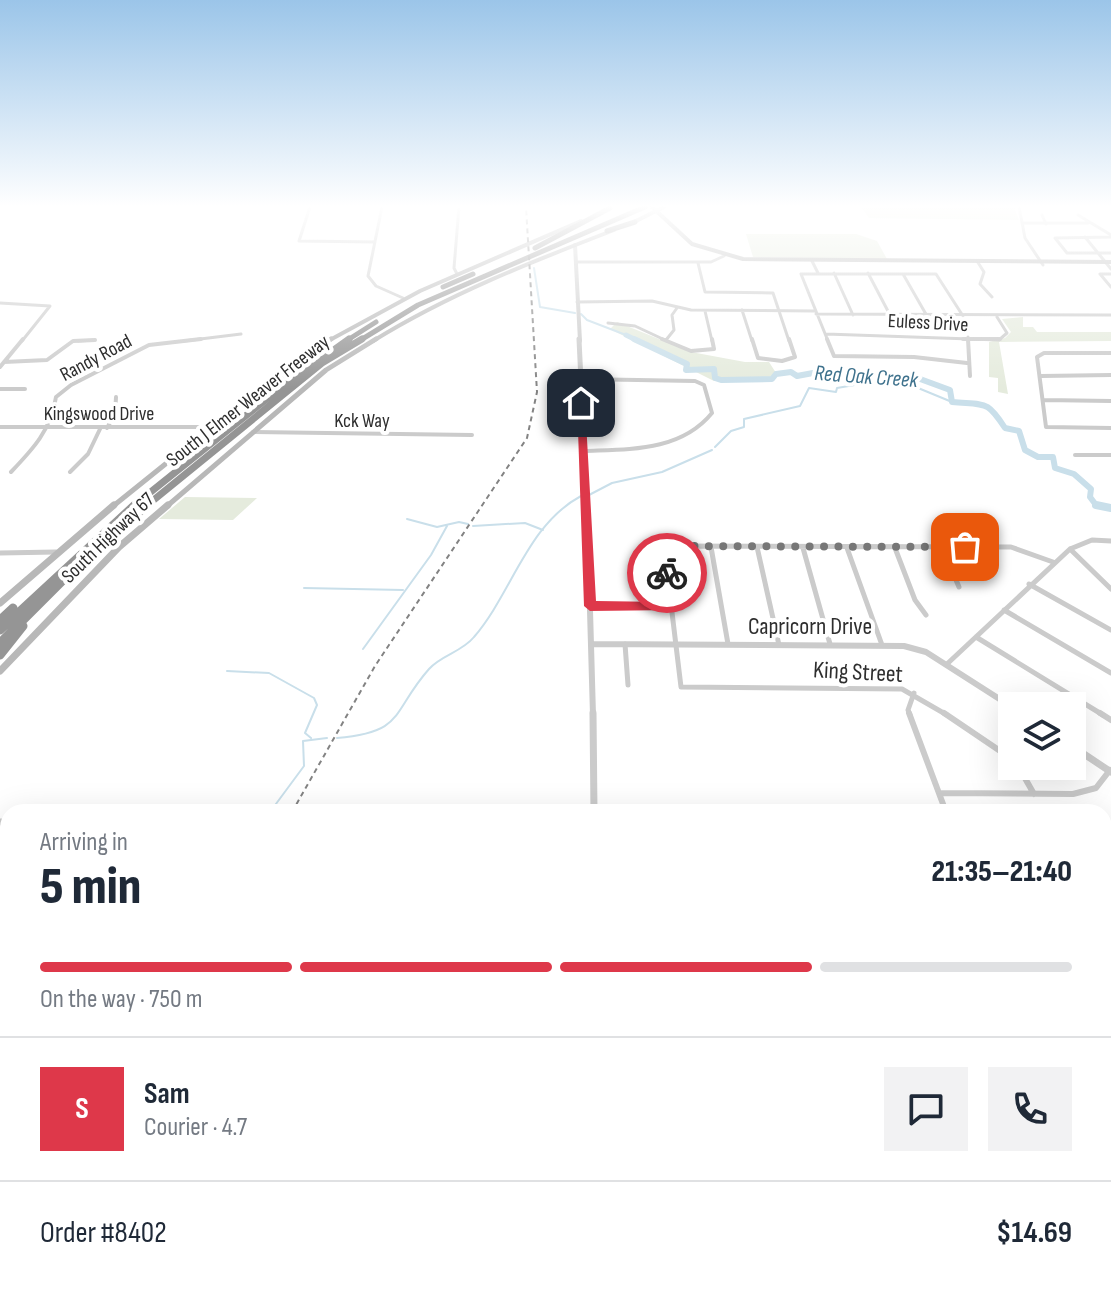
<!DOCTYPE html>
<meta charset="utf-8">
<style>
body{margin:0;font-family:"Sofia Sans Condensed",sans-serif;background:#f2f2f3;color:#1f2937;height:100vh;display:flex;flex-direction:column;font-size:30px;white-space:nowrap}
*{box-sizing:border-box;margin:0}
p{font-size:26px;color:#747a83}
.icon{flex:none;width:44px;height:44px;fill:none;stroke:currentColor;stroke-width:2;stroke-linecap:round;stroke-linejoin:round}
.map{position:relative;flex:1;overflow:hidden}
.drawer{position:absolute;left:0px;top:804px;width:1112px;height:498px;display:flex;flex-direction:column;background:#fff;border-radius:24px 24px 0 0;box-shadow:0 8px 32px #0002}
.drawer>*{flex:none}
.buttons{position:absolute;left:998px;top:692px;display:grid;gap:16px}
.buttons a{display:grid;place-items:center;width:88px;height:88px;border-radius:0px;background:#fff;box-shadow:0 8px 32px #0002;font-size:40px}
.pin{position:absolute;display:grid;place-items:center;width:68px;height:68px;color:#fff;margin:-34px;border-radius:16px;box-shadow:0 4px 12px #0006}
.courier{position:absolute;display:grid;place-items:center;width:80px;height:80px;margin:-40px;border:6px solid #de384a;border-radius:50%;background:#fff;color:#222;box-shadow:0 2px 10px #0007}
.head em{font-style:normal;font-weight:800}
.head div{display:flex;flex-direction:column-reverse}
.head{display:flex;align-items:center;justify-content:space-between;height:136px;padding:0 40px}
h1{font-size:52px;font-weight:800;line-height:60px}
.bar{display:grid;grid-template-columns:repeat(4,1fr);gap:12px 8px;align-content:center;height:96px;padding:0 40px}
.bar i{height:10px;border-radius:6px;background:#e0e1e3}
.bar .selected{background:#de384a}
.bar p{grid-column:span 4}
.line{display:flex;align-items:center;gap:20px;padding:0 40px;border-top:2px solid #e0e1e3}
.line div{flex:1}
.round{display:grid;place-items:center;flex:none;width:84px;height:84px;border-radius:0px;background:#f2f2f3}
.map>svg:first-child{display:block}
</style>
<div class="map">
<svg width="1111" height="1301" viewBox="0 0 1111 1301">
<rect width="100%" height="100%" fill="#fff"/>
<path fill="#e5ebdd" d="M861,207H1014L1019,220L869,218Z
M746,234H856L877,241L887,259L753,257Z
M1023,317V327H1033L1037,332H1111V341L999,342L1008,394L998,392V378L989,377V342L1005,338L1011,332L1002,319Z
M617,322L691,352L745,362H769L778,376L766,381H714L610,329Z
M185,497L257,498L233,520L159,519Z"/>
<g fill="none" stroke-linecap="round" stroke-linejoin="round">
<path stroke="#c9dfea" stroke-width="2" d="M534,268L540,307L575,313
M581,314L587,320L626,335
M715,447L731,431L744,427V419L800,406L809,388L836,392L837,388L878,381L889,387L906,383L952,402
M589,495L612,483L662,472L712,450
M407,519L437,527L459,522L468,524
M473,526L525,523L543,530
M304,588L403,590
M363,649L431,555L447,526
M227,671L269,673L314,698L317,705L305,733L311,738
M337,738C406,732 391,712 429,669C441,655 462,652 474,637C512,593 527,525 581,496
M270,812L304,766L303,741L327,738"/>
<path stroke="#c9dfea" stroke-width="3" d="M1104,1230L1111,1232
M80,1301L96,1294"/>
<path stroke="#c9dfea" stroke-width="5" d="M626,335L638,341"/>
<path stroke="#c9dfea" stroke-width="6" d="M634,339L687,364L686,370L714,369L715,378L721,380L772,379L776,374L791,372L797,376L813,373L912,376L950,390L952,402C986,405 987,400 1005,428L1019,431L1025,450L1038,457H1053L1055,468L1074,474L1091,489L1090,497L1096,505L1106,507"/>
<path stroke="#c9dfea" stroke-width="8" d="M1096,505L1111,508"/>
<path stroke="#cbcbcb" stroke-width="3" d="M310,207L299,241L375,242
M382,207L368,276L376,286L403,298
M1019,207L1025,238L1043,265
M1042,215L1046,224
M1078,215L1111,235
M1023,223H1088
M1085,237L1111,269
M1111,237L1055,238L1067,253H1111
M812,261L818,273
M977,261L984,272L980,284L992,297
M577,262H711L724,256
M698,263L705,292L773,293L789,341
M834,273L853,315
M868,273L890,315
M457,274L454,268L459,207
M903,274L927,316
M1100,274L1111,287
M1100,274H1111
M577,302L652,301L691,310L815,311
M0,303L50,306L22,341
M742,310L752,341
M705,311L712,341
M816,314L1111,315
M608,323L635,326L667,341
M826,334L999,340L1007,333L997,317
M968,337V341
M666,340L674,330L672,315L677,308
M78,341L95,340
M184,341L241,334
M828,341L801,274H936L963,316"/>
<path stroke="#cbcbcb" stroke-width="4" d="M662,339L691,351L714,349L712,339
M752,339L758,358L782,361L795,357L789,339
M827,339L834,356L914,357L967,363
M963,339H1000
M968,339L970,376
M1111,353H1044L1037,357L1046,427L1111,428
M4,362L47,360L73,341L95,340
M0,367L23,339
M1041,376L1111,375
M580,379L695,381L704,385L712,413C680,452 629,449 583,451
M0,389H25
M1044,400L1111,401
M0,427H211
M107,428L115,414L116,397
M253,432L472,435
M1075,455H1111
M11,472C33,449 51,430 56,397L71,385L149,345L201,339
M70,472L88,454L100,429"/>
<path stroke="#cbcbcb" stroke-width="5" d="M711,547L728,644
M757,547L779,645
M942,547L959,587
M803,548L830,644
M847,548L882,645
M895,548L915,600L926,615
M1070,549L1111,589
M0,553L56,552
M1029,584L1111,630
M590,606H672
M1004,610L1111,673
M976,637L1103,715
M625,644L628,685
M947,664L1070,549L1092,540L1111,541
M910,715L908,710L914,693
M947,715L902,689L681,687L664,546L1011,547L1053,562"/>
<path stroke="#cbcbcb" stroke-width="6" d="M909,713L946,812
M944,713L1012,759
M1100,713L1111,720
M1018,766L1034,794
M939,793L1073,794L1096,788L1110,770
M1104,847H1111
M0,895L8,878
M0,938H8"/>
<path stroke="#cbcbcb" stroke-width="7" d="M1104,1035H1111
M1104,1146L1111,1152
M0,1260L8,1246
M423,1294V1301
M279,1301L282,1294"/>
<path stroke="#cbcbcb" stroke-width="4" d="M575,245L580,341"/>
<path stroke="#cbcbcb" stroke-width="5" d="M579,339L587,507"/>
<path stroke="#cbcbcb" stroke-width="6" d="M587,505L593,715
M592,644L904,646L926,652L1012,707"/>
<path stroke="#cbcbcb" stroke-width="7" d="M593,713L594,812
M1072,746L1111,772
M0,822H8"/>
<path stroke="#cbcbcb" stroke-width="9" d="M609,1294V1301"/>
<path stroke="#b8b8b8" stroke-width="4" d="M652,207L692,244L743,259L1111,262
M630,224L664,207
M328,341L420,291L581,221
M373,341C449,294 531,262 614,230"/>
<path stroke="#b8b8b8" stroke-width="5" d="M270,381L331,339
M112,507L250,396
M166,507L326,370L376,339"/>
<path stroke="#b8b8b8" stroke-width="7" d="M0,603L114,505
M0,671L119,547L168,505"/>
<path stroke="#959595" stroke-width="5" d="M607,231L635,222
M535,248L610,208
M443,287L473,274
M346,341L376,322
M359,341L418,305L645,207"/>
<path stroke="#959595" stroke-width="7" d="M247,399L296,367
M132,507L279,389L349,339
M145,507L322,363L362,339"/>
<path stroke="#959595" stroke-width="9" d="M0,620L13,608
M0,630L135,505
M0,643L67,576L147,505
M0,655L23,626"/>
<path stroke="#838383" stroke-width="2" stroke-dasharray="5 4" stroke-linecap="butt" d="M292,812L375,666L527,438L537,392L526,207"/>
<path stroke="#838383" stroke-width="3" stroke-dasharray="12 9" stroke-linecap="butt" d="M120,1301L123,1294"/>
</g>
<linearGradient id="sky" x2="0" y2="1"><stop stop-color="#9bc5e9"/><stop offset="0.53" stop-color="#fff"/><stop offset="1" stop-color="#fff" stop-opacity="0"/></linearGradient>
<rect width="1111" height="389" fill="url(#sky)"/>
<path fill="#de384a" d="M577,401L585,403L596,601L665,602L661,573L667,568L673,573L676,610L590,611L584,606Z"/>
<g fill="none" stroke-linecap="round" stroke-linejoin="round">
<path stroke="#777" stroke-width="8" stroke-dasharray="0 14.4" d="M667,573L664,546L965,547"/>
</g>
<g text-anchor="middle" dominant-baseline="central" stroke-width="8" stroke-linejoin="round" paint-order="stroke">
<g font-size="20" fill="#2e2e2e" stroke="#fff">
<text transform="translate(928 323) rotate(3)">Euless Drive</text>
<text transform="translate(96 358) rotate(-28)">Randy Road</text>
<text transform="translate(248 401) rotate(-38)">South J Elmer Weaver Freeway</text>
<text x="99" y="414">Kingswood Drive</text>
<text x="362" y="421">Kck Way</text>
<text transform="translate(108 538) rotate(-44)">South Highway 67</text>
</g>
<g font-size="22" font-style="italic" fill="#3f728d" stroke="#fff">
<text transform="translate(866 377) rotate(4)">Red Oak Creek</text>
</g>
<g font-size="24" fill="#2e2e2e" stroke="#fff">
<text x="810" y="626">Capricorn Drive</text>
<text transform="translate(858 672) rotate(3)">King Street</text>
</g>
</g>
</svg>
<div class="buttons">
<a><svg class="icon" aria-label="layers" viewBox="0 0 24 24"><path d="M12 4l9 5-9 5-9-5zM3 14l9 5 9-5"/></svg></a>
</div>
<div class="pin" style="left:965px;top:547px;background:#ea580c"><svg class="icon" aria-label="bag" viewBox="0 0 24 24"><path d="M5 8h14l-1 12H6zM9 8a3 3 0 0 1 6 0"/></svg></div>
<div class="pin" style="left:581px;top:403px;background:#1f2937"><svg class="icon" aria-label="home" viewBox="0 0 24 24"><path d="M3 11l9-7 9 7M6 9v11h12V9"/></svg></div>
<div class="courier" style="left:667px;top:573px"><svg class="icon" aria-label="bike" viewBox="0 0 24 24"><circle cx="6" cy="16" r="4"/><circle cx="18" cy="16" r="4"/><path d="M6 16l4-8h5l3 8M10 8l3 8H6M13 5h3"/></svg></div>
<section class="drawer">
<div class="head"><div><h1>5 min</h1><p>Arriving in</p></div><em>21:35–21:40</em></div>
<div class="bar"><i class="selected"></i><i class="selected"></i><i class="selected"></i><i></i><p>On the way · 750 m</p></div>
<div class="line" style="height:144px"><b class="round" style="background:#de384a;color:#fff">S</b><div><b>Sam</b><p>Courier · 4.7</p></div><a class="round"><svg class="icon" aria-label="chat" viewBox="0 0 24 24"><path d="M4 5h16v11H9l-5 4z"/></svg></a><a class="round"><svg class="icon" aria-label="phone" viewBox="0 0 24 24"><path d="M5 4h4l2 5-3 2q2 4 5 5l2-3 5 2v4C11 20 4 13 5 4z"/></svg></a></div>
<div class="line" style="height:104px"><div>Order #8402</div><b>$14.69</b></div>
</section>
</div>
